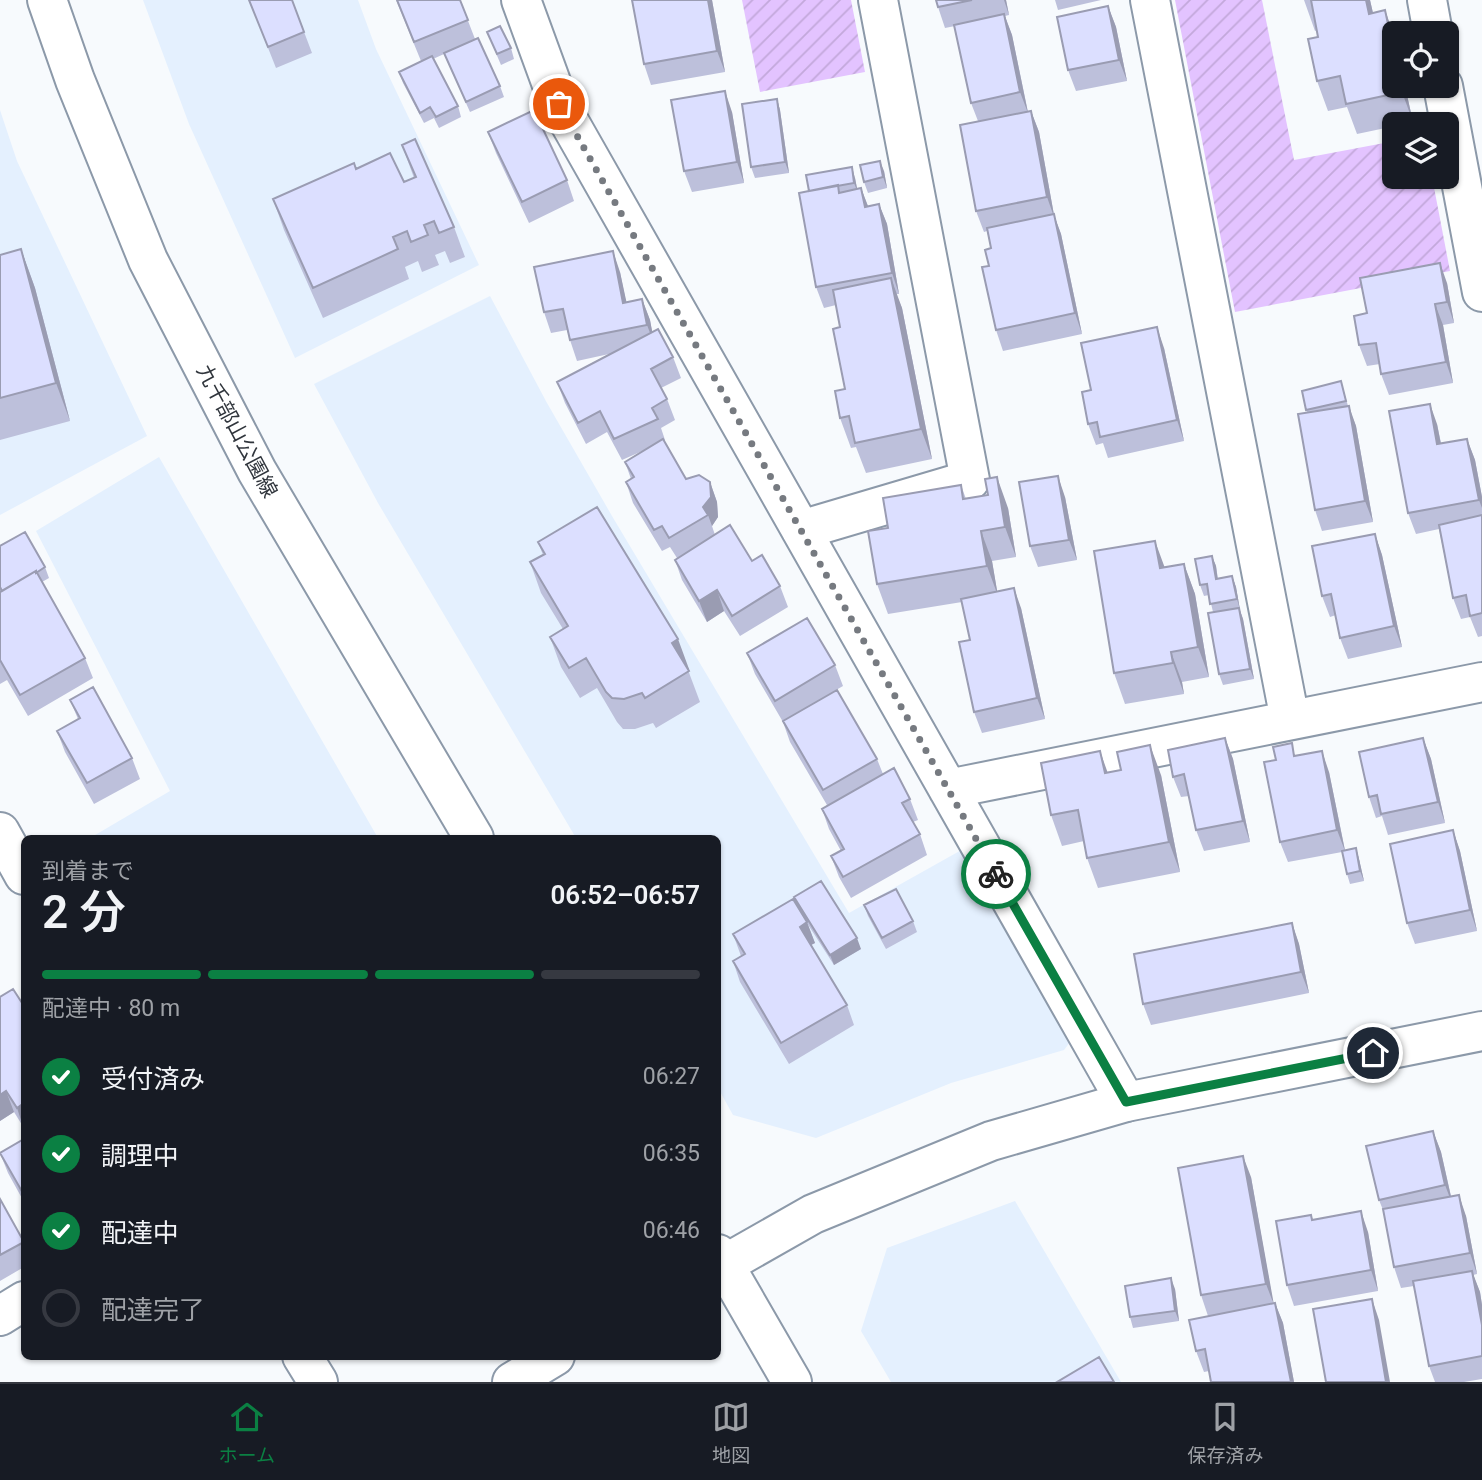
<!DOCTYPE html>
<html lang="ja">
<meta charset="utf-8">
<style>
body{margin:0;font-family:Roboto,"Noto Sans JP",sans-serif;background:#242831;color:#f1f3f6;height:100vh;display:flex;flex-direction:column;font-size:26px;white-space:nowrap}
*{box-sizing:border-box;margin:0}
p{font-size:23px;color:#9ea1a6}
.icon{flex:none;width:38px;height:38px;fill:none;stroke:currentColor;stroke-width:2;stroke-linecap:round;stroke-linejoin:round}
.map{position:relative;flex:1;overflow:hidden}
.side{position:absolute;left:21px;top:835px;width:700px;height:525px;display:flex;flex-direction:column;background:#171b24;border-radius:10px;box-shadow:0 2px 5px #0004}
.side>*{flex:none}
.fabs{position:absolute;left:1382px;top:21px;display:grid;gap:14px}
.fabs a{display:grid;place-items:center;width:77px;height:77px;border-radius:10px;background:#171b24;box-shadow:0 2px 5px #0004;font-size:35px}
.pin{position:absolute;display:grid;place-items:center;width:60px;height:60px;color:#fff;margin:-30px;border:4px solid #fff;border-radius:50%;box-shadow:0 2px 7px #0007}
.courier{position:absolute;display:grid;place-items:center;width:70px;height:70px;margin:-35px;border:5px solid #0b8043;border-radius:50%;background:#fff;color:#222;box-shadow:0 2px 9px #0007}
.headline em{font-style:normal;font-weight:600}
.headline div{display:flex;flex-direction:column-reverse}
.headline{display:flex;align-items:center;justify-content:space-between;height:119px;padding:0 21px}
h1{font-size:46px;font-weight:600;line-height:52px}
.bar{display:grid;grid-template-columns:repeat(4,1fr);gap:10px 7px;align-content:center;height:84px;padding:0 21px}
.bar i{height:9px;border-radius:5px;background:#363941}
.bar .current{background:#0b8043}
.bar p{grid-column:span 4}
ol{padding:0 21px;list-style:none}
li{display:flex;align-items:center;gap:21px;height:77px}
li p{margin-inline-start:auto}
li .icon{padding:7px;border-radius:50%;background:#0b8043;color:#fff;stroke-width:4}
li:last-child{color:#9ea1a6}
li i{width:38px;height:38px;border:4px solid #363941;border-radius:50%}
.dock{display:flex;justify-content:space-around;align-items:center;height:98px;border-top:2px solid #363941;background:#171b24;font-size:19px;color:#9ea1a6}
.dock a{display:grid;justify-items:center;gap:4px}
.dock .current{color:#0b8043}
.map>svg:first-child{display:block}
</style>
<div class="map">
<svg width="1482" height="1382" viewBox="0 0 1482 1382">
<defs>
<pattern id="garden-furrows" width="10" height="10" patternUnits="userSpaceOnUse" patternTransform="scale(1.75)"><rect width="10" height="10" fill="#e3c3ff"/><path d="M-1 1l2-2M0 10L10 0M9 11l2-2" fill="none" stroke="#c3a8db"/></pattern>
</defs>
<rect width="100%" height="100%" fill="#f7fafd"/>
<path fill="#e4f0fe" d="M143,0H358L376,49L479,265L295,358L189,124Z
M0,110L17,161L147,436L0,515Z
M490,296L547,403L612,516L849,913L965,848L1073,1038L1064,1050L951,1083L816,1138L733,1115L718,1088V838H576L378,503L314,384Z
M159,457L378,838H90L170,791L36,531Z
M1015,1201L1121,1382H891L861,1331L887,1248Z"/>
<path fill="url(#garden-furrows)" d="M742,0H851L865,72L760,92Z
M1175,0H1262L1294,160L1395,141V177H1432L1450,271L1235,312Z"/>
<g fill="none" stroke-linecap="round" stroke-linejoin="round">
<g stroke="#8c99a9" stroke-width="42">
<path id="street" d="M521,0L559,104L1126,1102
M1150,0L1290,720
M1427,0L1433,33
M1443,86L1482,292
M801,530L970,480L878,0
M948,789L1482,682
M0,832L24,875
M0,1316L24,1301
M302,1356L318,1382"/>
</g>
<g stroke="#8c99a9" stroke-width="42">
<path id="secondary" d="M47,0L75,80L148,260L257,471L474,838
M718,1254L792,1382
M718,1268L813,1214L991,1141L1126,1102L1482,1031
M512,1382L555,1356"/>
</g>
<use href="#street" stroke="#fff" stroke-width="38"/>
<use href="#secondary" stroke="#fff" stroke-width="38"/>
</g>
<path fill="#bdc0db" d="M249,0H292L312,53L276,68Z
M396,0H460L475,39L500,86L504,97L470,112L444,54L433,59L458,106L461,117L439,128L434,118L424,123L403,83L399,72L421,61Z
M712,0L725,72L651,85L644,64Z
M936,0H1006L1009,15L1005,16L1012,35L1028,112L1031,111L1039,132L1054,215L1061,234L1082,334L1003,351L996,330L989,266L991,248L987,231L984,232L976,211L978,121L971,103L955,26L945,28L938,7Z
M1055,0H1101L1058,10Z
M1304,0H1370L1373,13L1405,86L1413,122L1403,124H1395V126L1357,134L1347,107L1328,111L1317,81L1318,37L1317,30L1315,31Z
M1108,6L1116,27L1127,81L1076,91L1068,70Z
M487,32L511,48L514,59L501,65Z
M777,99L780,110L789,173L755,178L751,167Z
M732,112L744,183L692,192L684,171Z
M488,132L567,180L574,201L529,223L496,153Z
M402,145L454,227L465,257L450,263L445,251L435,255L439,265L422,272L418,261L405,267L409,279L323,318L284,230L273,199L404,182L414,178Z
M884,171L887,188L868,193L864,182Z
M855,178L857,189L861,188L868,206L879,204L887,224L899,294H896L902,308L932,459L866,473L856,447L851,448L840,418L845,389L840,327L836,305L824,308L816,287L809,191Z
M21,249L35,288L70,421L0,440V255Z
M620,272L626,302L642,299L650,320L652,332L673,357L681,378L661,388L667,399L675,420L661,428L665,440L664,441L686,479L710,482L717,502L718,517L712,526L715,535L752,561L780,586L788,607L740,636L724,611L707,622L682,580L675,560L677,558L670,547L662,551L633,503L626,482L631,479L625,462L649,448L622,460L607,432L586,444L565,403L557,382L609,354L577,361L570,340L567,330L551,333L544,312Z
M1447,283L1454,323L1443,325L1453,383L1389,395L1381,374L1380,364L1367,366L1359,345L1367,313Z
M1164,348L1184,441L1108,458L1103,443L1096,445L1088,424L1091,390Z
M1341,381L1348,406L1356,426L1373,522L1322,531L1315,510L1307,413L1302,391Z
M1437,424L1441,443L1467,439L1475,460L1482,497V636L1478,637L1470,617L1461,619L1453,598L1439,529L1416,534L1408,513Z
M961,485L966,499L1008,508L1016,557L992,561L997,591L1021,608L1045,719L982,733L974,712L970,640L962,602L888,614L877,584L888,528Z
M1065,497L1077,560L1038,567L1030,546Z
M1375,534L1382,555L1402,647L1348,659L1340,638L1336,615L1330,617L1322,596Z
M538,542L689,669L688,670L700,702L656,728L653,723L635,729H623L617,722L597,688L580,698L561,667L550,637L563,629L541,593L530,562L543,555Z
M0,546L45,567L49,578L42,582L85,658L93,678L28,716L7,680L0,684Z
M1212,556L1216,566L1218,579L1232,576L1236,587L1240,610L1243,619L1254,679L1223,685L1219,674L1213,612L1209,595L1204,596L1200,585Z
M1184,564L1195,594L1209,677L1182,682L1184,694L1125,704L1114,673L1165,567Z
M747,653L835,665L843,686L836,690L877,759L883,774L910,799L918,820L913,822L920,834L927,855L851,898L839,877L831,856L841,851L829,829L822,809L827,805L790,742L783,722L755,674Z
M70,700L132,758L140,779L94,804L65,752L57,731L78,719Z
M1225,738L1233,759L1250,842L1204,851L1196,830L1189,796L1181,797L1173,777Z
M1423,738L1431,759L1445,823L1388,835L1382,816L1376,818L1369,797Z
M1297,755L1329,772L1345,850L1356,848L1359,859L1364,881L1350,884L1347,874L1342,852L1288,862L1280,842Z
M1108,773L1161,775L1180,872L1098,888L1087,858L1084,841L1062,846L1051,815Z
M1453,830L1460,851L1477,931L1415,944L1407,923Z
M794,897L861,949L834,965L807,923L815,943L811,945L847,1005L854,1025L789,1064L740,982L733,961L741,956L733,934L797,906Z
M864,905L913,921L917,932L886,949L868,916Z
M1292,923L1299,944L1309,993L1151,1025L1143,1004Z
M24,1006V1128L14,1112L0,1121Z
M1433,1131L1441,1152L1451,1196L1466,1216L1477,1274L1473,1275L1480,1292L1482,1305V1379L1464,1382H1435L1429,1366L1414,1286L1401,1288L1394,1267L1383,1210L1379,1200Z
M24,1139V1202L8,1173L0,1153Z
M1251,1177L1273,1303H1275L1283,1323L1294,1382H1211L1209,1371L1204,1372L1196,1351L1208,1316L1201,1295Z
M0,1199L24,1243V1267L0,1281Z
M1313,1219L1368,1232L1378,1291L1294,1306L1287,1285Z
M1175,1289L1179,1321L1133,1328L1130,1317Z"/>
<path fill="#9a9cb2" d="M708,0H712L725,72L717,51Z
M1004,0H1006L1009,15Z
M1366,0H1370L1380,44L1369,14Z
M1108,6L1116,27L1127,81L1119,60Z
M1385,10L1395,38V57Z
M1004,14L1012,35L1028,113L1020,92Z
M1401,86H1405L1413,122L1402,92Z
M725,91L732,112L744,183L737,162Z
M777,99L780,110L789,173L785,162Z
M1031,111L1039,132L1054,215L1061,234L1082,334L1075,313L1054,217L1047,197Z
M880,161L884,171L887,188L883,177Z
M852,167L855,178L858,193L854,183Z
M861,188L869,209L865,207Z
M879,204L887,224L899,294L892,273Z
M21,249L35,288L70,421L56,383Z
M613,251L620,272L631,323L623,303Z
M1440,263L1447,283L1454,323L1447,302Z
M891,278L902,308L932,459L921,429Z
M642,299L650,320L655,346L647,325Z
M1435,304L1443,325L1453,383L1446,362Z
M1157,327L1164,348L1184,441L1177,420Z
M1430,404L1437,424L1445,465L1437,444Z
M1349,406L1356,426L1373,522L1365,501Z
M1467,439L1475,460L1482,497V508L1479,500Z
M1058,476L1065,497L1077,560L1069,540Z
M997,477L1008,508L1016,557L1005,527Z
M710,482L717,502L718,517L712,526L708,515L703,507Z
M981,531L992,561L998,596L987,566Z
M1375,534L1382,555L1402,647L1394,626Z
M1155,541L1166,571L1160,568Z
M1212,556L1216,566L1219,590L1216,579Z
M1184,564L1195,594L1209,677L1198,647Z
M1232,576L1236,587L1240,610L1237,599Z
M1014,588L1021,608L1045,719L1037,698Z
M717,590L724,611L707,622L699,601Z
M1239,608L1243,619L1254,679L1250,669Z
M678,639L689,669L683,673L672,643Z
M1171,652L1182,682L1184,694L1173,663Z
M1225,738L1233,759L1250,842L1243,821Z
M1423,738L1431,759L1445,823L1438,802Z
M1150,745L1161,775L1180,872L1169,842Z
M1100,751L1111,782L1105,773Z
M1322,751L1329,772L1345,851L1337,830Z
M1453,830L1460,851L1477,931L1470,910Z
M1356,848L1359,859L1364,881L1360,871Z
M807,922L815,943L807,947L800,927Z
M1292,923L1299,944L1309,993L1301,972Z
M857,938L861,949L834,965L830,955Z
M6,1091L14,1112L0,1121V1095Z
M24,1103V1129L17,1108Z
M1433,1131L1441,1152L1453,1206L1445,1185Z
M1243,1156L1251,1177L1274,1305L1266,1284Z
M1459,1195L1466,1216L1477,1274L1470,1253Z
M1361,1211L1368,1232L1378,1291L1371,1270Z
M1472,1271L1480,1292L1482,1305V1325Z
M1171,1278L1175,1289L1179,1321L1175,1311Z
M1372,1299L1379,1320L1390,1382H1386Z
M1275,1303L1283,1323L1294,1382H1291Z"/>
<path fill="#dcdfff" stroke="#9a9cb2" stroke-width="2" d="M249,0H292L304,32L268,47Z
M397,0H460L468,20L414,42Z
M632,0H708L717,51L644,64Z
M936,0H972L938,7Z
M1311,0H1366L1369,14L1385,10L1395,57V86H1401L1402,92L1346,104L1340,76L1317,81L1308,39L1318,37Z
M1108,6L1119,60L1068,70L1057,17Z
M1004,14L1020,92L971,103L954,25Z
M500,26L511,48L497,54L487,32Z
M478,38L500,86L466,102L444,53Z
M432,56L458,106L436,117L430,107L420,113L399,72Z
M725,91L737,162L684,171L671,100Z
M777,99L785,162L751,167L742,104Z
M534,110L567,180L522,202L488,132Z
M1031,111L1047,197L976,211L960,125Z
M415,139L454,227L439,233L434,221L424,225L428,235L411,242L407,231L393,237L398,249L313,288L273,199L354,163L356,169L390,153L404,182L416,177L402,145Z
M880,161L883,177L864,182L860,165Z
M852,167L854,183L809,191L806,175Z
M838,185L839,193L861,188L865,207L879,204L892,273L816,287L799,193Z
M1054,214L1075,313L996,330L982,267L989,266L985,250L991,248L987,228Z
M21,249L56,383L0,398V255Z
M613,251L623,303L642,299L647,325L570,340L563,309L544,312L534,267Z
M1440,263L1447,302L1435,304L1446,362L1381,374L1376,343L1359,345L1354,316L1367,313L1360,278Z
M891,278L921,429L855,443L849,416L840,418L835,391L845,389L833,329L840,327L833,290Z
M1157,327L1177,420L1100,437L1097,422L1088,424L1082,392L1091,390L1081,343Z
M658,329L673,357L651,369L667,399L652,408L658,419L614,439L600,411L578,423L557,382Z
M1341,381L1346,401L1306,410L1302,391Z
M1430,404L1437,444L1467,439L1479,500L1408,513L1389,411Z
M1349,406L1365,501L1315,510L1298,414Z
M663,439L686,479L699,475L710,482L711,497L703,507L708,515L669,538L662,526L654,530L626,482L634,477L625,462Z
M1058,476L1069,540L1030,546L1019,482Z
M997,477L1005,527L981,531L987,566L877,584L868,531L888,528L883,498L961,485L963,499L988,495L985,479Z
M597,507L678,639L672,643L689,671L645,698L642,693L624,699L612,698L606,692L586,658L569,668L550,637L568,626L530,562L545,554L538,542Z
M1482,515V613L1470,616L1466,595L1453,598L1439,525Z
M730,525L752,561L762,555L780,586L732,616L717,590L699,601L675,560Z
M25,532L45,567L36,573V571L2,591L0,587V546Z
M1375,534L1394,626L1340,638L1331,594L1322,596L1312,546Z
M1155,541L1160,568L1184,564L1198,647L1171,652L1173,663L1114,673L1094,551Z
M1212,556L1216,579L1232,576L1237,599L1210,604L1207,584L1200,585L1195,559Z
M36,571L85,658L20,695L0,660V592Z
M1014,588L1037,698L974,712L959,642L970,640L961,599Z
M1239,608L1250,669L1219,674L1208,613Z
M807,618L835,665L775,701L747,653Z
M93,687L132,758L87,783L57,731L80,718L70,700Z
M837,690L877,759L823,790L783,721Z
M1225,738L1243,821L1196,830L1184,774L1173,777L1168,750Z
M1423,738L1438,802L1381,814L1377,795L1369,797L1359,752Z
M1292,743L1294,756L1322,751L1337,830L1280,842L1264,762L1276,760L1273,747Z
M1150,745L1169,842L1087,858L1078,810L1051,815L1041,763L1100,751L1105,773L1121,770L1117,752Z
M894,768L910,799L902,803L920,834L843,877L831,856L844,849L822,809Z
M1453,830L1470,910L1407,923L1390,844Z
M1356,848L1360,871L1347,874L1342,851Z
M821,881L857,938L830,955L794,897Z
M896,889L913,921L882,938L864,905Z
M793,899L807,922L800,927L847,1005L781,1043L733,961L745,954L733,934Z
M1292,923L1301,972L1143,1004L1134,954Z
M13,989L24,1006V1103L17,1108L6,1091L0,1095V997Z
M1433,1131L1445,1185L1379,1200L1366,1146Z
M24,1139V1195L0,1153Z
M1243,1156L1266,1284L1201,1295L1178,1168Z
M1459,1195L1470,1253L1394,1267L1383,1209Z
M0,1199L24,1242L0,1255Z
M1361,1211L1371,1270L1287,1285L1276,1221L1311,1215L1312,1220Z
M1472,1271L1482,1325V1356L1429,1366L1413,1281Z
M1171,1278L1175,1311L1130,1317L1125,1286Z
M1372,1299L1386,1382H1326L1313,1309Z
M1275,1303L1291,1382H1211L1205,1349L1196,1351L1189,1320Z
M1099,1357L1114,1382H1057Z"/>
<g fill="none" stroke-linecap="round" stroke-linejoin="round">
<path stroke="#767a80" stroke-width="7" stroke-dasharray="0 12.6" d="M559,104L996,874"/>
<path stroke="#0b8043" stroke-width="9" d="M996,874L1126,1102L1373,1053"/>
</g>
<g text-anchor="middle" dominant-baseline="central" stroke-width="7" stroke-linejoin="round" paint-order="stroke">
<g font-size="21" fill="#30353c" stroke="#fff">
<text transform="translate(237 431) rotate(62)">九千部山公園線</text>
</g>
</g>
</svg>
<div class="fabs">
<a><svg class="icon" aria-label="locate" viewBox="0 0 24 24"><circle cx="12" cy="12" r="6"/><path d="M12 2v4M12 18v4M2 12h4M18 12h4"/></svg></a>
<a><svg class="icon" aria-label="layers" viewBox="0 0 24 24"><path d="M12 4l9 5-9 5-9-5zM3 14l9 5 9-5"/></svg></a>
</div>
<div class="pin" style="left:559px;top:104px;background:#ea580c"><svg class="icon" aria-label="bag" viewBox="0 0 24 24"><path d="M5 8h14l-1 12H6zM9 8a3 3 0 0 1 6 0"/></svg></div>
<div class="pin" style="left:1373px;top:1053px;background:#1f2937"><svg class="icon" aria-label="home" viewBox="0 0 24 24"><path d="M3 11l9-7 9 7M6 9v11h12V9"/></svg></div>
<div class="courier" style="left:996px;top:874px"><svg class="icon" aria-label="bike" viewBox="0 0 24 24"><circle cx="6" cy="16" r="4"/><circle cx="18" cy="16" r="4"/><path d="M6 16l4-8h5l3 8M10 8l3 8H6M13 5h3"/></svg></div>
<section class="side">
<div class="headline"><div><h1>2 分</h1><p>到着まで</p></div><em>06:52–06:57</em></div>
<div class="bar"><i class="current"></i><i class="current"></i><i class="current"></i><i></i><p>配達中 · 80 m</p></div>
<ol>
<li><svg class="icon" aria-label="check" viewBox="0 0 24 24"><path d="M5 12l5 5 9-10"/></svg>受付済み<p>06:27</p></li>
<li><svg class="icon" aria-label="check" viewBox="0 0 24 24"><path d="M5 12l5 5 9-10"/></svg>調理中<p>06:35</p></li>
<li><svg class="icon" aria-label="check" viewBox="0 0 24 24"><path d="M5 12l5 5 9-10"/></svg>配達中<p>06:46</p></li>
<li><i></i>配達完了</li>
</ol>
</section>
</div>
<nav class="dock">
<a class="current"><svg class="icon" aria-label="home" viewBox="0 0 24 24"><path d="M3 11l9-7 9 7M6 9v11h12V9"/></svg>ホーム</a>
<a><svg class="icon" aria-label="map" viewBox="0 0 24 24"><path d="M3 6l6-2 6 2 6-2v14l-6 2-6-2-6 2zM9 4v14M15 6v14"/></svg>地図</a>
<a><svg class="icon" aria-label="saved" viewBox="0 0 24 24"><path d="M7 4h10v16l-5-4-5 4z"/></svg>保存済み</a>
</nav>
